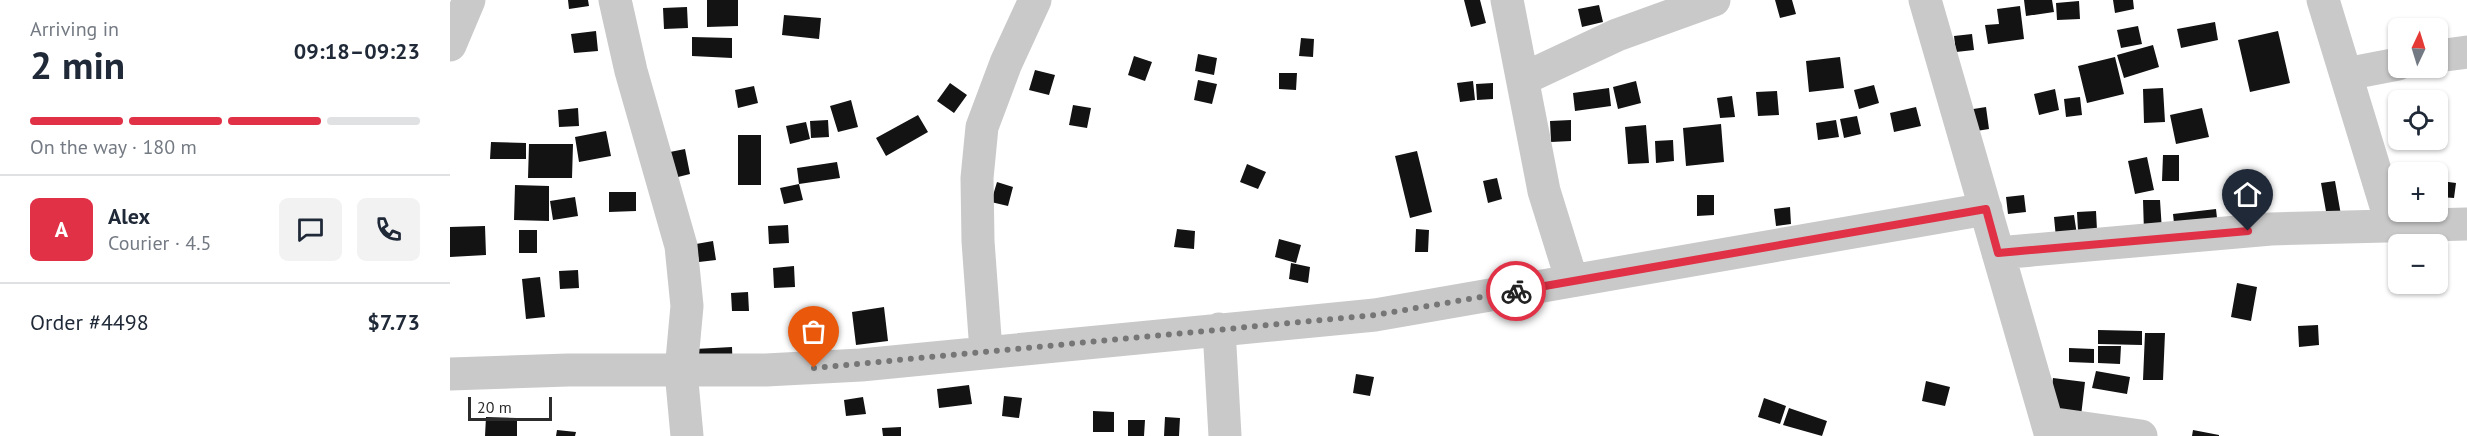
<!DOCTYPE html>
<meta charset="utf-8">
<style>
body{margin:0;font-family:"PT Sans",sans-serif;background:#f2f2f3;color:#1f2937;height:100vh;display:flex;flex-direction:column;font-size:22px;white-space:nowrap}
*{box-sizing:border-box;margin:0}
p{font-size:20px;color:#747a83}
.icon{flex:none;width:33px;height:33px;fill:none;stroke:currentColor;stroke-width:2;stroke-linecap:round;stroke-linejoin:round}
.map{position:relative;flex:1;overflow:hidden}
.panel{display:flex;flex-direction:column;background:#fff;width:450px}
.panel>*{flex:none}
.needle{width:39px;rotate:4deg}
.controls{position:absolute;left:1938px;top:18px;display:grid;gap:12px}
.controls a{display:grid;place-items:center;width:60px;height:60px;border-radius:9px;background:#fff;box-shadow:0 2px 4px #0004;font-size:30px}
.scale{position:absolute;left:18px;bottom:15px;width:84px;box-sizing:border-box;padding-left:6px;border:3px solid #2c2c2c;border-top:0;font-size:16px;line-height:21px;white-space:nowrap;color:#2c2c2c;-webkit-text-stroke:4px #fff;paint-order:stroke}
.pin{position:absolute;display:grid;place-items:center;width:51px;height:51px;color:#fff;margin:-62px -26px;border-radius:50% 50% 50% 0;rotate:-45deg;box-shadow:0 0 6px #0007}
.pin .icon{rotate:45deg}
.courier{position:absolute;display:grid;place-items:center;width:60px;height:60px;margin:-30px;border:4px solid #e03146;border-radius:50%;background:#fff;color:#222;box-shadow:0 2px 8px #0007}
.headline em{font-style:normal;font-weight:700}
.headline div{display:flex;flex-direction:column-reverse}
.headline{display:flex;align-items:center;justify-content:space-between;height:102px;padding:0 30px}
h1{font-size:39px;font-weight:700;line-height:45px}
.bar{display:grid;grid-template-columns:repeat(4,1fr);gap:9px 6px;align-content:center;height:72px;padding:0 30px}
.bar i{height:8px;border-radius:4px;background:#e0e1e3}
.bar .on{background:#e03146}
.bar p{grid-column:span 4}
.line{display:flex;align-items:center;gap:15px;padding:0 30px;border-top:2px solid #e0e1e3}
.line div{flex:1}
.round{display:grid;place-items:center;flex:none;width:63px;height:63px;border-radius:9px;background:#f2f2f3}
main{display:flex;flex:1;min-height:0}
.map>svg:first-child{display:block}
</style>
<main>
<section class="panel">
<div class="headline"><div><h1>2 min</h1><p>Arriving in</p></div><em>09:18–09:23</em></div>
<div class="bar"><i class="on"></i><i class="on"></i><i class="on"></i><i></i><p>On the way · 180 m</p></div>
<div class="line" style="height:108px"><b class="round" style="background:#e03146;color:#fff">A</b><div><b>Alex</b><p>Courier · 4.5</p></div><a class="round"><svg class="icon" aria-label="chat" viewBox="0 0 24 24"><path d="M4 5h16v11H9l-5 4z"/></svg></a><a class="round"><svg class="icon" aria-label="phone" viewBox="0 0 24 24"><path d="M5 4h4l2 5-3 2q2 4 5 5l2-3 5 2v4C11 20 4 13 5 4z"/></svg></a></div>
<div class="line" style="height:78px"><div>Order #4498</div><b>$7.73</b></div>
</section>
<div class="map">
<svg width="2017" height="436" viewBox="0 0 2017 436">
<rect width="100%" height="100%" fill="#fff"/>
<path fill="#131313" d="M118,0H138L139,6L119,9Z
M257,0H288V26L257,27Z
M1014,0H1030L1036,23L1021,27Z
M1325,0H1342L1346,14L1330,18Z
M1574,0H1602L1604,12L1576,16Z
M1663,0H1683L1684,9L1665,13Z
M1629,1L1630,19L1607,20L1606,3Z
M1149,5L1153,22L1132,27L1128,9Z
M1570,6L1574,39L1538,44L1535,25L1549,24L1547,9Z
M237,7L238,28L214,29L213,8Z
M334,15L371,18L369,39L332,35Z
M1765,22L1768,40L1731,48L1727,29Z
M1688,26L1692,44L1671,48L1667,30Z
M146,31L148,51L124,53L121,34Z
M1828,31L1840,83L1800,92L1788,40Z
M1522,34L1524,50L1506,52L1504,36Z
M242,37L282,38V58L242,56Z
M851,38L864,39L863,57L849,56Z
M1703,45L1709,67L1674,78L1667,55Z
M748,54L767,58L764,75L745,71Z
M684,56L702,62L695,81L678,75Z
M1390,57L1394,88L1359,92L1356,61Z
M1665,57L1674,94L1637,103L1628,66Z
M585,70L605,75L599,95L579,90Z
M829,73H847L846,90L829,89Z
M748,80L767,84L762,104L744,100Z
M1023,81L1025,100L1010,102L1007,83Z
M1186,81L1191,103L1168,109L1163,87Z
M500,83L517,95L504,113L487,101Z
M1043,83V99L1027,100L1026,84Z
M1424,85L1429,103L1409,109L1404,90Z
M304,86L308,103L288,108L285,90Z
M1159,88L1161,106L1125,111L1123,93Z
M1713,88L1715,122L1694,123L1693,89Z
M1605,89L1609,110L1589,115L1584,94Z
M1327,91L1329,115L1308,116L1306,92Z
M1282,96L1285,117L1270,118L1267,98Z
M1630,97L1632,115L1616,117L1614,99Z
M401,100L408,127L388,132L380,106Z
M623,105L641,108L637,128L619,125Z
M1466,107L1471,126L1444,132L1440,113Z
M1536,107L1539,129L1520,132L1517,110Z
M128,108L129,126L109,127L108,110Z
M1752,108L1759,137L1726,144L1720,115Z
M468,115L478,132L436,156L426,138Z
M1407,116L1411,134L1394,138L1390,119Z
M378,120L379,137L361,138L360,121Z
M1121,120V141L1101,142L1100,121Z
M1386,120L1389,137L1368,140L1366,123Z
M356,122L360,139L340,144L336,126Z
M1271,124L1274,162L1236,166L1233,128Z
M1196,125L1199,163L1178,164L1175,127Z
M156,131L161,156L129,162L125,137Z
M288,135H311V185H288Z
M1223,140L1224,161L1206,163L1205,141Z
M41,142L76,143V159H40Z
M79,144H123L122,178H78Z
M235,149L240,174L220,179L215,153Z
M967,151L982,212L960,218L945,156Z
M1713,155H1729V181H1712Z
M1697,157L1704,190L1685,194L1678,161Z
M387,162L390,178L349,184L353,200L334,204L330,188L349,184L347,168Z
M797,164L816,172L808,189L790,182Z
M1047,178L1052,199L1038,203L1033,181Z
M1885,181L1891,215L1877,217L1871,183Z
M1991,181L2006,183L2004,198L1990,197Z
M547,182L563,187L558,206L541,202Z
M65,185L99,186V221L64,220Z
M159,192H186V211L159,212Z
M1247,195H1264V215L1247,216Z
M1574,195L1576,212L1558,214L1556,197Z
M125,197L128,216L103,220L100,201Z
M1693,200H1710L1712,231L1694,232Z
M1340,207L1341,224L1326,226L1324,209Z
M1766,209L1768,227L1725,233L1723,214Z
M1646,211L1647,230L1628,231L1627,212Z
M1624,215L1627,235L1606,238L1604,217Z
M338,225L339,243L319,244L318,226Z
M35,226L36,255L0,257V227Z
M727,229L745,231L744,249L724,247Z
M966,229L979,230L978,252H965Z
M69,230H87V253H69Z
M829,239L851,245L846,263L825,257Z
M263,241L266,260L249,262L246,244Z
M841,263L860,267L858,283L839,279Z
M344,266L345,287L324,288L323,268Z
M128,270L129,288L110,289L109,271Z
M90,277L95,317L76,319L72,279Z
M1787,283L1807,287L1801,321L1781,317Z
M298,292L299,311H282L281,293Z
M434,307L438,341L406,345L402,312Z
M1868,325L1869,345L1849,347L1848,326Z
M1648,330L1692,331V345L1648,344Z
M1695,333H1715L1713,380H1693Z
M1648,346H1671L1670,364L1648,363Z
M282,347L283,375L247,378L245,349Z
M1619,348L1644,349V363L1619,362Z
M1646,371L1680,377L1677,394L1642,388Z
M906,374L924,377L920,396L903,393Z
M1603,378L1635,382L1631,416L1599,411Z
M1476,381L1500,387L1495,406L1472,401Z
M519,385L522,404L489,408L487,389Z
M554,396L572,398L569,418L552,416Z
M413,397L416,414L396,416L394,400Z
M1314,398L1336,406L1330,424L1308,417Z
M1339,408L1377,421L1372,436L1333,425Z
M643,411L664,412V432H643Z
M36,417L67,418V436H35Z
M715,417L730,418L729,436H714Z
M678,420H695L694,436H678Z
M451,427V436H433L432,428Z
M107,430L126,432L125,436H106Z
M1743,430L1769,435V436H1742Z"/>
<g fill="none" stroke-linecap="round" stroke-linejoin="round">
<path stroke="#c9c9c9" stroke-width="33" d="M165,0L181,71L231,246L237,306L231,371L237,436
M1057,0L1094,191L1122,281
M1475,0L1601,436
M1873,0L1942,226
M0,45L19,0
M1988,56L2017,52
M1896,74L1948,64
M1073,79L1167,35L1264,0
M1548,253L1821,229L2017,224
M769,329L775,436
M536,351L528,241L527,178L532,127L556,63L585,0
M0,374L118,370H316L411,365L925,315L1536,209
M1598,423L1691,436"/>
</g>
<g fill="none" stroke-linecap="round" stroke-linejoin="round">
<path stroke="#767676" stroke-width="6" stroke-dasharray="0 10.8" d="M364,368L925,315L1066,291"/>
<path stroke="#e03146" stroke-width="8" d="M1066,291L1536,209L1548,253L1798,231"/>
</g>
</svg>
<div class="controls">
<a><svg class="needle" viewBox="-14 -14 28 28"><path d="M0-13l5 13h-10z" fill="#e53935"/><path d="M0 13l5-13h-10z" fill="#747a83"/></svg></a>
<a><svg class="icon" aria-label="locate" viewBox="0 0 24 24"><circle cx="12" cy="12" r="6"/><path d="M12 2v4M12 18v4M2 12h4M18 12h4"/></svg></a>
<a>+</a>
<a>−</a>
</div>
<div class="scale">20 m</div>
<div class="pin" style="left:364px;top:368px;background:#ea580c"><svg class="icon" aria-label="bag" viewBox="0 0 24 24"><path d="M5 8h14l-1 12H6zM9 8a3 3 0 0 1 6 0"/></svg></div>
<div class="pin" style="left:1798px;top:231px;background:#1f2937"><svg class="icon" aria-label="home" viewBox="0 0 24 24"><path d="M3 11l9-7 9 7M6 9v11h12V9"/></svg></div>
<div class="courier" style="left:1066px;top:291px"><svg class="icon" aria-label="bike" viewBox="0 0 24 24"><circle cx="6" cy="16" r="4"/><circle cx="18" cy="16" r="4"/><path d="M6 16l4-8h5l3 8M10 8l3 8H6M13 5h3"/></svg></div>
</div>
</main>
